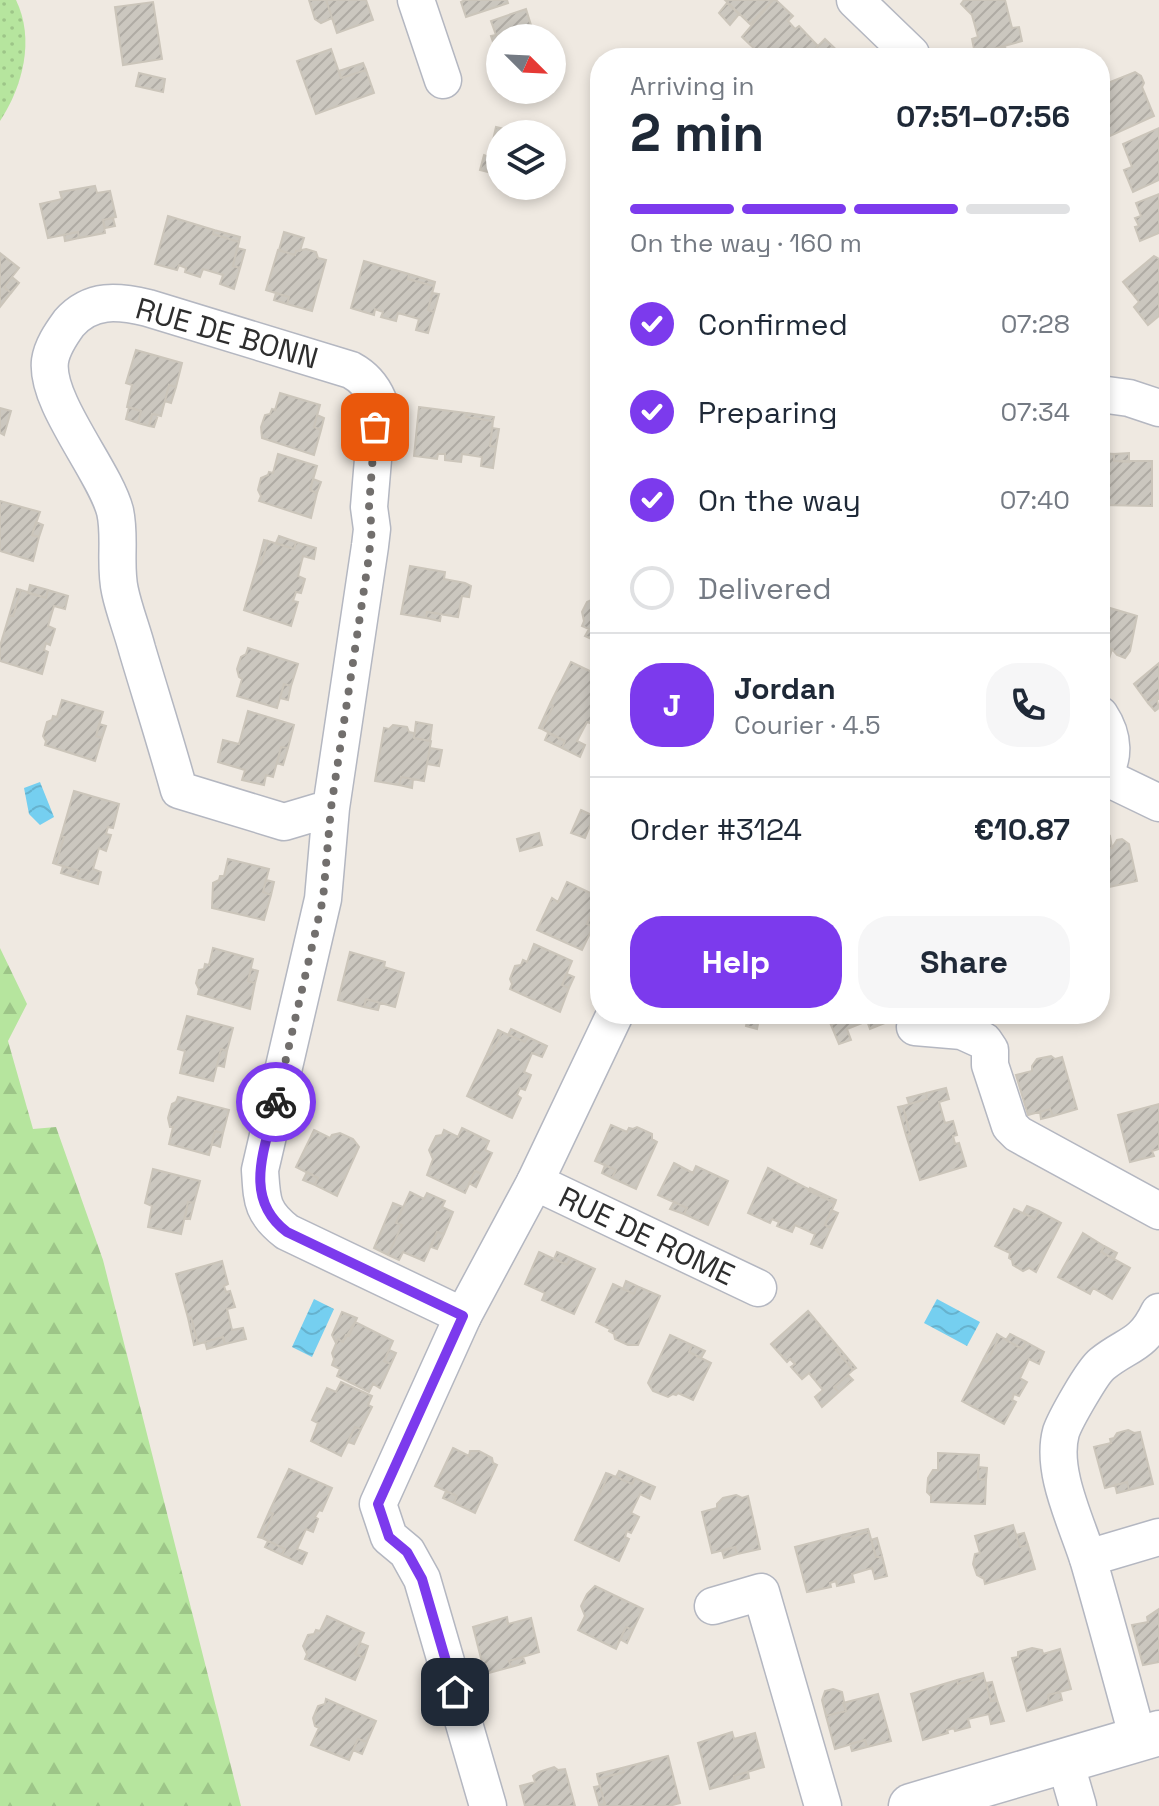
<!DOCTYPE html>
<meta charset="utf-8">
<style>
body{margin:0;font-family:"Space Grotesk",sans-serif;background:#f6f6f7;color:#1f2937;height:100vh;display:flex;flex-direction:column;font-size:30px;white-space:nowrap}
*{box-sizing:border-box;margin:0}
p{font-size:26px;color:#747a83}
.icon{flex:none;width:44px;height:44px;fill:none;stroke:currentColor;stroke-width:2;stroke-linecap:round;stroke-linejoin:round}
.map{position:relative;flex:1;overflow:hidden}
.side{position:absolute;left:590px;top:48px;width:520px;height:976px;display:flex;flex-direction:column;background:#fff;border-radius:32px;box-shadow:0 4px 12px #0003}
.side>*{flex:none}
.needle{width:52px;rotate:114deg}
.buttons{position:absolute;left:486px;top:24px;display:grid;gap:16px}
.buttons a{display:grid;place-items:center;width:80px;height:80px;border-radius:50%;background:#fff;box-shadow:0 4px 12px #0003;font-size:40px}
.pin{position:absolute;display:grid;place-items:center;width:68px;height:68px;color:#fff;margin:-34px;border-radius:16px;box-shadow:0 4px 12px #0006}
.courier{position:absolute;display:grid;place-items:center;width:80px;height:80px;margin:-40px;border:6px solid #7c3aed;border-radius:50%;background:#fff;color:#222;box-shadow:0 2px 10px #0007}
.head em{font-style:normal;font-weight:700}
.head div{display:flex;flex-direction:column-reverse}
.head{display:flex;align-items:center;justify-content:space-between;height:136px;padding:0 40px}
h1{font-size:52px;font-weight:700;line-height:60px}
.bar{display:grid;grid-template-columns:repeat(4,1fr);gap:12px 8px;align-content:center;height:96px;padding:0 40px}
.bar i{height:10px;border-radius:6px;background:#e0e1e3}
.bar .on{background:#7c3aed}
.bar p{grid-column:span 4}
.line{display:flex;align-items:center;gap:20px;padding:0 40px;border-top:2px solid #e0e1e3}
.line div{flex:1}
.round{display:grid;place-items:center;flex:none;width:84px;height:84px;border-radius:32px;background:#f6f6f7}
ol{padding:0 40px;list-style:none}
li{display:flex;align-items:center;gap:24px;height:88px}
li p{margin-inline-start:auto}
li .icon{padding:8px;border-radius:50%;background:#7c3aed;color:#fff;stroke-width:4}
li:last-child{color:#747a83}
li i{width:44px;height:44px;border:4px solid #e0e1e3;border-radius:50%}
.button{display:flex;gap:16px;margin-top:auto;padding:16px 40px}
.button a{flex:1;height:92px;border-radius:32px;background:#7c3aed;color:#fff;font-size:32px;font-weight:700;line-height:92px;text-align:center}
.button a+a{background:#f6f6f7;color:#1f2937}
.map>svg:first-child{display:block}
</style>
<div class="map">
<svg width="1159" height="1806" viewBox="0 0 1159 1806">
<defs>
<pattern id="grass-dots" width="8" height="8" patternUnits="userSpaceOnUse" patternTransform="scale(2)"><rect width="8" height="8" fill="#b6e59e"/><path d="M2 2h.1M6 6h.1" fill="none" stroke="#9dc588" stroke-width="1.8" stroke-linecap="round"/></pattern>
<pattern id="forest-firs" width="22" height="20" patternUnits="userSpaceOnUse" patternTransform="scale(2)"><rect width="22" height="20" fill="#b6e59e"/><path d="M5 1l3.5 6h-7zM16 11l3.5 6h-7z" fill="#9dc588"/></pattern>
<pattern id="water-waves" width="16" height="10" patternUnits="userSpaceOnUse" patternTransform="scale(2)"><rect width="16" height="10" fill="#75cff0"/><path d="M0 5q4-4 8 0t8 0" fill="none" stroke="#66b2ce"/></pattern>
<pattern id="building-hatch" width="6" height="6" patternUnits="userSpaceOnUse" patternTransform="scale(2)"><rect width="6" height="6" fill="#cbc7bf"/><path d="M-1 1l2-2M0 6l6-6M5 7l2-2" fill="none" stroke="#afaba4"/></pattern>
</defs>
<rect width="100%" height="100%" fill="#efe9e1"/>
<path fill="url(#grass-dots)" d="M0,0H16C35,39 23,86 0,121Z"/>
<path fill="url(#forest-firs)" d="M0,948L27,1004L8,1041L33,1129L56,1127L103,1260L241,1806H0Z"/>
<path fill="url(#water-waves)" d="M40,782L54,817L40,825L29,814L24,788Z
M314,1299L334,1309L312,1357L292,1347Z
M937,1299L980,1322L967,1346L924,1323Z"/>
<path fill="url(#building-hatch)" stroke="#cbc5ba" stroke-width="2" d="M309,0H326L332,18L321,23L315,19Z
M326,0H366L373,20L337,33Z
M507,0L508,3L466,17L461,2L465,0Z
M725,0H773L750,24Z
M773,0H776L793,16L788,21L795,29L799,26L818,46L806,58H764L742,37Z
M964,0H1005L1012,28L1019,27L1022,41L975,54L972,39L978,37L972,15L961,4Z
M153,2L162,59L123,65L115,7Z
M727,3L739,14L730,25L719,13Z
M526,9L535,38H500V63L491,36L496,35L491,21Z
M825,39L845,58H806Z
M1005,46L1006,52L982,58L981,52Z
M331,49L341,78L366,70L374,93L316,114L297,61Z
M363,63L366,70L341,78L339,71Z
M1135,72L1141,76L1144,83L1142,87L1154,116L1110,136L1100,114L1108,111L1100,86Z
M139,73L165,79L163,92L136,86Z
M496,127L525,134H500V175L480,170L484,155L489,157Z
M1159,128V180L1133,192L1124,170L1132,167L1123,144Z
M95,186L97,193L110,191L116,217L103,220L105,233L79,238L78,232L48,238L40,204L62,199L60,192Z
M1159,194V233L1140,241L1135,227L1139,226L1135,218L1141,216L1136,203Z
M168,216L214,230L213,234L239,242L233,266L240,268L234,289L220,284L223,275L203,269L200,277L185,272L186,268L179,265L177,270L155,264Z
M113,218L115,226L105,228L103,220Z
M214,230L240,237L239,242L213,234Z
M78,232L79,238L65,241L64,235Z
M284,232L304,238L300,251H296L295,255L279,250Z
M237,248L245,250L240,268L233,266Z
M306,249L316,252L318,258L326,260L312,311L287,304L289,297L266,290L278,250L295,255L296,251Z
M0,253L19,268L4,287L11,293L0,307Z
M1154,256L1159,259V316L1148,325L1134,307L1139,302L1123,282Z
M364,261L409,274L408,279L434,286L428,310L434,312L428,333L416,330L419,319L398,313L396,321L381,317L383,312L375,309L374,315L351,308Z
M409,274L435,282L434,286L408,279Z
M12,277L19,283L11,293L4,287Z
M276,293L289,297L287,304L274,300Z
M432,293L439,294L434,312L428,310Z
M136,350L182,363L176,387L169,385L161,416L152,414L149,426L138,423L141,411L127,407L132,385L126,383Z
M169,385L176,387L171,403L165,401Z
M280,393L320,405L314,427L321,430L314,455L262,438L261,427L265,415L270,414L272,409L275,410Z
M129,407L141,411L138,423L126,419Z
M419,407L467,413L466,417L493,421L490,446L496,447L493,468L481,466L482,457L462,454L461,462L445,460V454H438L437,459L414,456Z
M0,408L11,411L4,435L0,433Z
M467,413L494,417L493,421L466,417Z
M152,414L158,415L154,427L149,426Z
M317,415L324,418L321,430L314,427Z
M492,428L499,429L496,447L490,446Z
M1100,453L1114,454V461H1152V506L1100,505Z
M1129,453V462L1114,461V454Z
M278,454L317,466L310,490L317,493L311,518L259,501L261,496L258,490L261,478L268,475L269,472L273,473Z
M313,479L321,482L317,493L310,490Z
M0,501L40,512L32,535L39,537L33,561L0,551Z
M36,522L43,525L39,537L32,535Z
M279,536L296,542L294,549L276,543Z
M264,540L268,541L261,564L258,563Z
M268,541L294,549L296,542L316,548L314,559L303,556L298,576L305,579L301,593L296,592L293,601L298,602L291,626L244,610L258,563L261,564Z
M410,566L445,572L444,579L465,583L471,586L469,597L462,596L458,617L427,612L426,618L401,614Z
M30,585L48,590L46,598L28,593Z
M17,589L21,590L13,616H9Z
M21,590L46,598L48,590L68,596L65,609L54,606L48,626L55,629L50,645L46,643L44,650L48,652L42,674L0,661V646L9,616H13Z
M600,596V643L585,636L589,629L582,626L584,621L582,612L587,602Z
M1100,605L1137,616L1130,651L1125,658L1117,655L1112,649L1100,647Z
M427,612L441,614L440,621L426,618Z
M1100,646L1112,649L1109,659L1100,657Z
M248,648L298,664L291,686L284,684L277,708L237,696L242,679L239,677L237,669L241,657L246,654Z
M571,662L600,676V703L597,709L600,712L593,724L587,722L577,741L585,745L580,757L562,748L565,741L542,729L553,706L550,704Z
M1159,663V699L1156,696L1148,703L1134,684Z
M284,684L291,686L288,700L280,698Z
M1156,696L1159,708L1155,711L1148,703Z
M62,700L103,712L96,736L102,738L95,761L45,745L46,741L43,736L47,722L52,720L53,716L57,717Z
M550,704L553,706L542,729L539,728Z
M248,711L294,725L288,748L281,747L273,777L266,775L264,785L242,780L245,770L218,762L223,740L239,744Z
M416,722L432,725L430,741L414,738Z
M99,724L106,726L102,738L96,736Z
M393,725L407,727L409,732L414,733V738L431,741L424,781L401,777L399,785L375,781L384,728L389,729Z
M548,733L565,741L562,748L545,740Z
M281,747L288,748L283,765L277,763Z
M430,748L442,750L439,766L427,764Z
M401,777L413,779L412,788L399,785Z
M74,791L119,804L113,828L108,827L106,834L111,835L106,851L99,848L93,869L101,872L98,884L77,878L79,871L56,864L64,837L61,836Z
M581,810L594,816L585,838L571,833Z
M539,833L542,845L520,851L517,839Z
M61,836L64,837L56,864L53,863Z
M1110,836L1112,848L1101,850L1100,838Z
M1122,839L1129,844L1137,881L1100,889V845L1101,850L1112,848L1117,840Z
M228,859L269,869L263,892L271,895L264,920L212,908L213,883L219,880L220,876H224Z
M63,866L79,871L77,878L61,873Z
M266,880L274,882L271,895L263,892Z
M567,882L599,897L587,924L593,927L582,950L537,930L552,898L558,902Z
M593,912L599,915L593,927L587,924Z
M534,944L572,961L562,985L569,988L560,1012L510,989L512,984L510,979L515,966L521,965L523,960L527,962Z
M213,948L253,959L248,981L255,983L250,1009L198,994L199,989L196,983L199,970L204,969L205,964L209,965Z
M350,952L385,962L384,967L404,973L395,1007L366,999L364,1007L338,1000Z
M251,969L258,971L255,983L248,981Z
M567,974L574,977L569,988L562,985Z
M366,999L380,1003L378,1010L364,1007Z
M710,1014H726L725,1020L709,1017Z
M737,1014H760L757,1029L746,1026L748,1016Z
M827,1014H835L838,1022L831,1025Z
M835,1014H907L892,1020L890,1016L883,1019L885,1023L870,1029L867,1021L847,1029L851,1040L839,1044L831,1025L838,1022Z
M187,1016L233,1028L227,1051L221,1049L213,1081L180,1073L185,1051L178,1049Z
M511,1029L528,1037L525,1042L508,1035Z
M498,1030L502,1032L490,1055L487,1054Z
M502,1032L525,1042L528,1037L547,1046L542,1057L532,1053L524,1072L531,1075L525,1090L520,1088L517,1095L521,1098L512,1118L467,1096L487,1054L490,1055Z
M221,1049L227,1051L224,1067L217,1065Z
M1051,1056L1055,1059L1062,1057L1077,1109L1053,1116L1050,1109L1028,1115L1016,1075L1032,1071V1066L1037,1059Z
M946,1088L949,1099L939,1102L945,1123L953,1121L957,1135L953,1136L955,1144L959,1143L966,1166L920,1180L906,1135L910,1134L903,1106L927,1099L926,1093Z
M926,1093L927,1099L909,1104L907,1098Z
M178,1097L229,1110L223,1133L215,1131L209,1155L169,1144L173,1127H170L168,1118L172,1104L176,1102Z
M1159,1104V1149L1152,1151L1154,1156L1130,1162L1118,1115Z
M903,1106L910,1134L906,1135L898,1107Z
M1050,1109L1053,1116L1041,1119L1040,1112Z
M611,1125L627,1132L629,1128L633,1129L637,1127L652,1134V1139L657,1142L636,1189L612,1178L616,1170L595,1161Z
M462,1128L489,1141L485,1150L492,1153L482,1174L475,1171L465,1193L427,1175L433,1159L429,1150L436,1136L442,1135L444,1130L458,1137Z
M314,1130L330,1138L332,1135L340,1133L353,1139L359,1147L337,1196L315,1185L318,1178L296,1167Z
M215,1131L223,1133L220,1147L212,1144Z
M674,1163L693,1173L696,1166L728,1181L708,1225L684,1214L687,1208L658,1195Z
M605,1165L616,1170L612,1178L602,1173Z
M768,1168L835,1203L825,1225L831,1228L822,1248L811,1244L815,1234L795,1225L792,1232L777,1226L779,1222L772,1219L770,1223L748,1213Z
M153,1169L200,1181L194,1203L188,1202L181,1234L148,1227L152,1206L145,1203Z
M475,1171L482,1174L476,1187L469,1183Z
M307,1172L318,1178L315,1185L303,1180Z
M810,1188L836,1200L835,1203L809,1191Z
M410,1192L424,1199L427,1193L445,1201L442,1207L453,1212L444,1234L437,1232L424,1261L403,1252L399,1260L388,1255L402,1225L396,1223Z
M188,1202L194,1203L190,1219L185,1218Z
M674,1202L687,1208L684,1214L670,1209Z
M393,1203L403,1207L396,1223L402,1225L388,1255L374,1248Z
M1027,1206L1039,1211L1035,1219L1023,1213Z
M1014,1209L1035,1219L1039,1211L1061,1223L1036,1272L1029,1268L1023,1271L1013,1265L1012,1260L1009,1258L1010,1253L995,1246Z
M831,1210L838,1213L831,1228L825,1225Z
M437,1232L444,1234L437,1249L431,1247Z
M1083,1233L1104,1246L1101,1252L1130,1268L1112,1299L1093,1288L1090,1294L1058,1277Z
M1104,1246L1117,1253L1114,1259L1101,1252Z
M539,1252L567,1265L571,1258L595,1269L574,1314L542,1300L545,1293L525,1284Z
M557,1252L571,1258L567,1265L554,1259Z
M222,1261L228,1284L224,1286L226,1292L230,1291L235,1307L227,1309L232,1330L243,1328L246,1339L225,1344L223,1337L198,1344L191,1317L188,1318L176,1274Z
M626,1281L637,1286L634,1294L623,1289Z
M613,1284L634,1294L637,1286L660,1296L638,1345H628L615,1339L614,1334L609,1331L610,1329L596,1322Z
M808,1311L839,1348L836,1350L853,1370L834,1387L839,1392L822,1407L815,1397L823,1390L809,1373L802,1379L791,1367L795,1364L790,1359L787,1362L771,1344Z
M342,1312L357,1318L349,1336L346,1335L343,1342L338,1339L336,1343L332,1335Z
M191,1317L198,1344L194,1345L188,1318Z
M355,1322L393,1341L384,1361L391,1364L380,1388L373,1384L369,1392L337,1376L340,1369L332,1365L334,1359L332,1353L338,1339L343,1342Z
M997,1334L1000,1336L987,1362L983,1360Z
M1010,1334L1026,1342L1022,1349L1006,1340Z
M670,1335L692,1345L689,1352L711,1363L693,1400L678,1393L676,1395L673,1394L668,1397L653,1391L648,1383Z
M1000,1336L1022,1349L1026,1342L1044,1352L1039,1364L1029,1359L1020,1378L1027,1382L1019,1396L1014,1394L1012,1400L1016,1402L1004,1424L962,1401L983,1360L987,1362Z
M223,1337L225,1344L207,1349L205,1342Z
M692,1345L705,1351L701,1358L689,1352Z
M839,1348L856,1368L853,1370L836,1350Z
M389,1350L396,1353L391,1364L384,1361Z
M848,1375L853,1380L839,1392L834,1387Z
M341,1382L372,1396L368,1405L372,1407L361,1429L355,1427L341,1456L311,1441L318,1423L312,1420L327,1388L336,1392Z
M355,1427L361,1429L354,1444L348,1442Z
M1128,1430L1134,1433L1140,1432L1153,1484L1129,1490L1127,1482L1105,1488L1094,1447L1111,1443L1110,1439L1114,1438L1117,1433Z
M453,1448L469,1456L470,1451H479L492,1458L493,1463L497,1465L475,1513L454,1503L457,1496L435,1486Z
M938,1453L979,1455L978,1479L986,1480L985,1504L931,1502V1496L927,1492L928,1478L933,1470H938Z
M978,1467L987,1468L986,1480L978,1479Z
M289,1469L332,1488L322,1511L319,1510L315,1517L318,1519L313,1532L306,1529L297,1549L307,1553L302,1564L282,1555L285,1549L262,1538L273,1514L269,1512Z
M619,1471L635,1478L632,1484L616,1477Z
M606,1473L609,1474L597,1499L595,1497Z
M609,1474L632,1484L635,1478L655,1487L650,1499L640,1494L631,1513L639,1517L631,1533L627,1531L625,1537L629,1539L619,1561L575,1540L595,1497L597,1499Z
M1127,1482L1129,1490L1117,1493L1115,1485Z
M446,1491L457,1496L454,1503L443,1498Z
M736,1495L742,1498L748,1496L760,1549L737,1554L735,1547L712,1553L702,1512L717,1508V1504L723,1498Z
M269,1512L273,1514L262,1538L258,1537Z
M1013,1525L1020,1547L1028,1545L1035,1569L985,1584L984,1579L977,1575L973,1564L975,1554L980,1553L975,1536Z
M868,1529L869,1532L843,1539L842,1535Z
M869,1532L876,1557L882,1556L887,1576L875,1579L872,1568L852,1574L854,1582L837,1586L836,1581L830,1583L831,1587L807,1592L795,1547L842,1535L843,1539Z
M1024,1533L1028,1545L1020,1547L1016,1535Z
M877,1538L882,1556L876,1557L871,1540Z
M268,1541L285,1549L282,1555L265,1547Z
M735,1547L737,1554L724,1558L722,1551Z
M595,1586L643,1609L633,1630L626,1627L616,1649L578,1630L585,1616L581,1606L587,1594Z
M1159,1609V1662L1143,1665L1132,1625L1148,1622L1147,1617Z
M327,1616L364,1633L355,1654L364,1658L355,1680L305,1659L307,1654L303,1646L308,1635L314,1634L316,1630L320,1631Z
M507,1617L508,1624L531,1618L539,1652L509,1661L511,1667L485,1674L473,1627Z
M626,1627L633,1630L627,1643L620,1639Z
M360,1643L368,1646L364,1658L355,1654Z
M1032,1648L1042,1650L1043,1654L1060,1649L1071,1689L1048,1695L1049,1704L1027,1711L1012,1658L1018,1657V1652Z
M523,1657L525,1663L511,1667L509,1661Z
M983,1673L984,1677L958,1684L957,1680Z
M984,1677L991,1701L997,1700L1004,1721L991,1724L989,1714L968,1719L970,1727L955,1731L954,1728L947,1730L948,1733L923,1740L911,1694L957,1680L958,1684Z
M992,1682L997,1700L991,1701L986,1683Z
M833,1689L842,1692L846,1711L826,1716L822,1700L825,1691Z
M1060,1692L1062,1700L1049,1704L1048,1695Z
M878,1694L891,1741L867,1747L865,1740L835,1749L826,1716L846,1711L843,1703Z
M326,1699L376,1721L367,1742L358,1739L349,1760L311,1745L319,1728L315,1726L313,1718L318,1706L325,1704Z
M732,1732L734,1739L755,1733L764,1767L734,1776L735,1782L710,1789L698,1743Z
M358,1739L367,1742L362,1754L353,1750Z
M865,1740L867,1747L852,1751L850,1744Z
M668,1756L680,1803L669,1806H599L605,1804L598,1779L624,1772L622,1768Z
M554,1767L558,1770L565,1769L575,1806H525L520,1786L535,1782L533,1776L539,1772Z
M622,1768L624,1772L598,1779L597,1774Z
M748,1772L749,1778L735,1782L734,1776Z
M600,1786L605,1804L599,1805L594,1787Z"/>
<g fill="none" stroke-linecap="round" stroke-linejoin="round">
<g stroke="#b4b7c1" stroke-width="39">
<g id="minor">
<path d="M416,0L443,80"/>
<path d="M855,0L911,54"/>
<path d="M1100,394L1129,398L1159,408"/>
<path d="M1100,715C1114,736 1116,759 1100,780"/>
<path d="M1103,776L1159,803"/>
<path d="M331,808L370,546L372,529L369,507L378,400C372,386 364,377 351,370L148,308C118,301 91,298 69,323C61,334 52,347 50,361C45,402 104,470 115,511C121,537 114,565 120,591C124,610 132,630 137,649C151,696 166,743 179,790L284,822L331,808L323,899L260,1170C262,1200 261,1212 287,1232L463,1316"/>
<path d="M915,1027L962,1031L984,1041L990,1050V1065L1010,1126L1018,1134L1159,1211"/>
<path id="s1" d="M535,1182L758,1288"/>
<path d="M1088,1558L1159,1537"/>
<path d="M713,1606L761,1592L823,1806"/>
<path d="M1138,1739C1122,1680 1106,1621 1089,1562C1078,1525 1050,1472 1061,1432C1065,1420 1092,1372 1102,1364C1128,1343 1142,1347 1159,1312"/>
<path d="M1065,1761L1078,1806"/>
<path d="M488,1806L422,1579L407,1552L389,1537L378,1504L463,1316L535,1182L615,1014"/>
</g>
</g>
<g stroke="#b4b7c1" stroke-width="47">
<path id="tertiary" d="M911,1806L1159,1733"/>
</g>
<use href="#minor" stroke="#fff" stroke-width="36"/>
<use href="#tertiary" stroke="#fff" stroke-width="44"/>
</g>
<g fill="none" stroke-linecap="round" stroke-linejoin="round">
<path stroke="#726f6d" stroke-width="8" stroke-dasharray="0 14.4" d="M276,1102L323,899L331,808L368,563L372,529L369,507L375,427"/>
<path stroke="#7c3aed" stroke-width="10" d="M276,1102C265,1149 242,1198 287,1232L463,1316L378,1504L389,1537L407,1552L422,1579L455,1692"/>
</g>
<g text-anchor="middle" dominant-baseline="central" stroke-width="6" stroke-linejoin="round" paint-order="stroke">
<g font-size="30" fill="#2e2e2e" stroke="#fff">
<text transform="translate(227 333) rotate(16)">RUE DE BONN</text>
<text stroke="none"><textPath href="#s1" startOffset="124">RUE DE ROME</textPath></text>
</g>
</g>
</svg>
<div class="buttons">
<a><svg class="needle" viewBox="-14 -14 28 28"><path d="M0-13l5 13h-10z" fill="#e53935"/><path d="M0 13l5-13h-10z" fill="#747a83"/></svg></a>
<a><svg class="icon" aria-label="layers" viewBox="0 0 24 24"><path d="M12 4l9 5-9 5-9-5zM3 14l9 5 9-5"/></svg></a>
</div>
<div class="pin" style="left:375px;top:427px;background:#ea580c"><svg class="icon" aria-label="bag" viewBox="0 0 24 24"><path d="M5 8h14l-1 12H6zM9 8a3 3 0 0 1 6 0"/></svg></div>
<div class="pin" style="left:455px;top:1692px;background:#1f2937"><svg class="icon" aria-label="home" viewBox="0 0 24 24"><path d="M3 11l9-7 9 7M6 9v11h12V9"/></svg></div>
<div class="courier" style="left:276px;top:1102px"><svg class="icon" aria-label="bike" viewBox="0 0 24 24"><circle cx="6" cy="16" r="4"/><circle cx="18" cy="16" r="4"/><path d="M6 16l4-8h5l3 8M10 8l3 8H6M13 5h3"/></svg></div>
<section class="side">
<div class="head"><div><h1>2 min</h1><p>Arriving in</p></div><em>07:51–07:56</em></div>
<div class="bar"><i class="on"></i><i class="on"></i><i class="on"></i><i></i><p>On the way · 160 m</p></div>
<ol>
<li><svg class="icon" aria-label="check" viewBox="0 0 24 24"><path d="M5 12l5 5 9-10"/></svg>Confirmed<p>07:28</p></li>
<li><svg class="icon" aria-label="check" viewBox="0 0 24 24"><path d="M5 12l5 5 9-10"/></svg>Preparing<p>07:34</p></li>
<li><svg class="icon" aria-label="check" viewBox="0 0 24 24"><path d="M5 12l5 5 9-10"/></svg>On the way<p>07:40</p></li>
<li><i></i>Delivered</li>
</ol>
<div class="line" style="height:144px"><b class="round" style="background:#7c3aed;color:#fff">J</b><div><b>Jordan</b><p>Courier · 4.5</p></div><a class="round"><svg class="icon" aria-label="phone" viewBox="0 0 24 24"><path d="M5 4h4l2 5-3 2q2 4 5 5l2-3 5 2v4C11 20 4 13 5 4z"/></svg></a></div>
<div class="line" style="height:104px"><div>Order #3124</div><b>€10.87</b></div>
<div class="button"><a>Help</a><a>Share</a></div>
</section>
</div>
